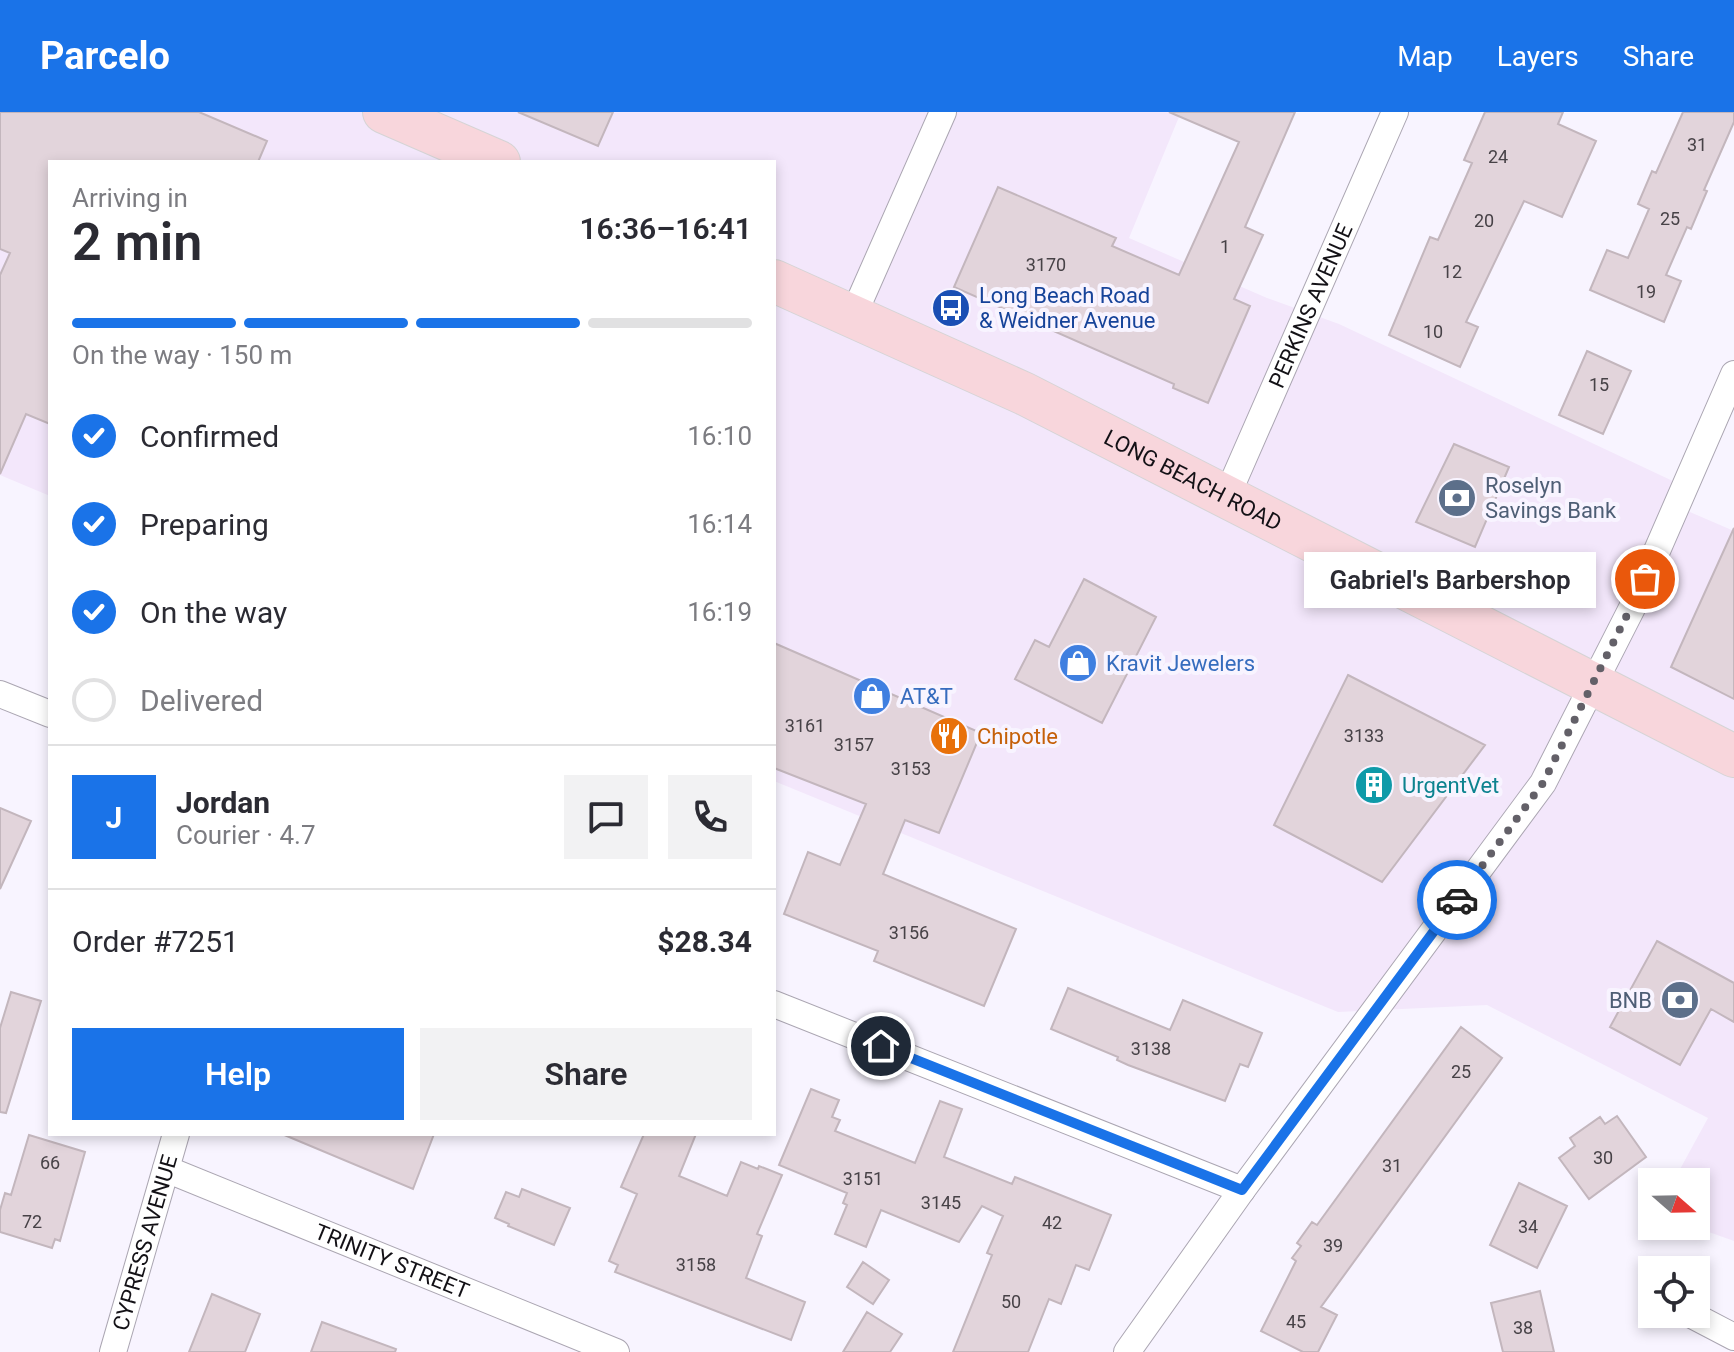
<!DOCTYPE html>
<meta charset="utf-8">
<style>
body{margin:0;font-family:Roboto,sans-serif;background:#f2f2f3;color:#2b2b33;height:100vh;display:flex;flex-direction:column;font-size:30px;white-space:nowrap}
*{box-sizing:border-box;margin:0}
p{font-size:26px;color:#7c7c81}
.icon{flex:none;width:44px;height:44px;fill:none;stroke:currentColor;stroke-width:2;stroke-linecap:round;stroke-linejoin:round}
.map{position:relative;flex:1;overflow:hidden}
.drawer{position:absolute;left:48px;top:48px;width:728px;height:976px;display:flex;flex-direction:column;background:#fff;border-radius:0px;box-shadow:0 4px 12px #0003}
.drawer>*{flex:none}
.needle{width:52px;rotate:110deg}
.fabs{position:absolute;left:1638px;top:1056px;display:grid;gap:16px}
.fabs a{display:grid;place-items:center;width:72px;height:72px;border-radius:0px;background:#fff;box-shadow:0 4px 12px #0003;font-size:40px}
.pin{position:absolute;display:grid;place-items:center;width:68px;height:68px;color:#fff;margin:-34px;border:4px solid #fff;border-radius:50%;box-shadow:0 2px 8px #0007}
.courier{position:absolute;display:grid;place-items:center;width:80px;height:80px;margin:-40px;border:6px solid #1a73e8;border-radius:50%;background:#fff;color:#222;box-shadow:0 2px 10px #0007}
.bubble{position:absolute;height:56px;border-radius:0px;background:#fff;box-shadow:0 4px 12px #0003;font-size:26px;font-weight:600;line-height:56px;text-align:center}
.headline em{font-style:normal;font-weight:600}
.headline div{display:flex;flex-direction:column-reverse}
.headline{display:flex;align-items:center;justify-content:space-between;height:136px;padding:0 24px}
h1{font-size:52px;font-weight:600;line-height:60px}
.bar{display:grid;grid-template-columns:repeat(4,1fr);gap:12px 8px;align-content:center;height:96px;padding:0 24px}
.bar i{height:10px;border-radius:6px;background:#e1e1e2}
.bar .current{background:#1a73e8}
.bar p{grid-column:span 4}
.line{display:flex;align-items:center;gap:20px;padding:0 24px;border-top:2px solid #e1e1e2}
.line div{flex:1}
.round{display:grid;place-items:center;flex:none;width:84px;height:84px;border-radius:0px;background:#f2f2f3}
ol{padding:0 24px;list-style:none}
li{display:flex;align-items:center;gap:24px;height:88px}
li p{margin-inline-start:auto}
li .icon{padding:8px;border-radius:50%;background:#1a73e8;color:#fff;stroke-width:4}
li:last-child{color:#7c7c81}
li i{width:44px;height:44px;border:4px solid #e1e1e2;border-radius:50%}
.primary-button{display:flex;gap:16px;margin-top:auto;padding:16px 24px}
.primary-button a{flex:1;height:92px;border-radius:0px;background:#1a73e8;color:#fff;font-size:32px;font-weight:600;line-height:92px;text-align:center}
.primary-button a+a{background:#f2f2f3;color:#2b2b33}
header{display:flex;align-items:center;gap:48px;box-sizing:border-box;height:112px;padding:0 40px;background:#1a73e8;color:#fff}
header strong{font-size:38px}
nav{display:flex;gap:44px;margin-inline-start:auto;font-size:28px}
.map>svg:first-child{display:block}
</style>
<header>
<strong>Parcelo</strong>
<nav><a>Map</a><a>Layers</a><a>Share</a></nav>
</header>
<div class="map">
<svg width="1734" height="1240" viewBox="0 0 1734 1240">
<rect width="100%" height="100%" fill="#f8f4ff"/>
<path fill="#f3e7fb" d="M0,0H1181L1129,126L1267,186L1339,212L1677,371L1669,391L1734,419V1129L1692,1114H1696V1070H1673L1708,1006L1487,893L1338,900L774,669V50H50V384L0,363Z"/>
<path fill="#e2d4db" stroke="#c3b6bd" stroke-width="2" d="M0,0H199L267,29L258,50H50V312L26,302L0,362V163L10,141L0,137Z
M518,0H613L598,34Z
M1169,0H1295L1245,115L1263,123L1234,187L1250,194L1208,291L1173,276L1174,272L954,175L998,75L1116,126L1112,134L1179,163L1239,30Z
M1485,0H1563L1558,12L1596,29L1562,105L1524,89L1466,210L1478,215L1460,255L1389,223L1430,125L1438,128L1472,51L1464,48Z
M1683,0H1734V10L1704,78L1707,79L1691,117L1687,115L1666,163L1681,169L1664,210L1590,178L1607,138L1628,146L1649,97L1638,92L1652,59L1656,61Z
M1587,239L1631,259L1603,322L1559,303Z
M1454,332L1509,355L1475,435L1416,410Z
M1734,416V587L1671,555Z
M1084,467L1156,505L1102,611L1015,567L1035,528L1049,535Z
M774,531L981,621L939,721L905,708L883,762L1016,817L984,894L874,849L878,839L784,802L808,740L840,753L866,692L774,656Z
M1348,563L1485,633L1382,770L1274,713Z
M0,696L31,709L0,777Z
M1657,829L1734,871V910L1711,897L1680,953L1610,915Z
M1068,876L1170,918L1183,888L1262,921L1248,955L1240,952L1225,989L1128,953L1117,948L1118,945L1051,917Z
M11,880L41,889L6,1001L0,1000V916Z
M1461,915L1502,946L1321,1195L1337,1203L1318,1240H1303L1261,1219L1296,1149L1292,1146L1301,1134L1297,1131L1312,1110L1317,1113Z
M811,977L839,988L832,1005L840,1008L835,1019L915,1051L940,989L962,997L944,1045L1012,1072L1015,1065L1111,1103L1089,1158L1076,1153L1061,1192L1049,1187L1028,1240H953L992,1143L987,1141L1003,1104L982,1094L959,1130L881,1098L866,1135L835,1122L847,1093L843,1091L847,1081L779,1053Z
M1617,1004L1646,1045L1589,1087L1559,1046L1575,1034L1570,1026L1600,1005L1605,1012Z
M282,1022H434L413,1077Z
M644,1022H696L679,1064L727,1084L741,1050L758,1057L759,1054L782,1063L757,1122L762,1124L746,1166L805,1190L791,1228L615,1160L618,1153L609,1149L637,1082L621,1075Z
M29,1023L85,1040L60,1129L55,1127L52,1136L0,1120V1098L5,1081L11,1083Z
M1519,1071L1567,1094L1537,1156L1490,1133Z
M522,1077L570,1096L554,1133L508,1114L509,1112L495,1106L506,1080L519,1085Z
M863,1150L889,1168L873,1192L847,1175Z
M1540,1179L1554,1240H1503L1491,1191Z
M212,1182L260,1202L245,1240H189Z
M867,1200L902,1222L890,1240H843Z
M322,1210L396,1237L395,1240H311Z"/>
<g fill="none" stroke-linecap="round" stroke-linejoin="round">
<g stroke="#aba6b2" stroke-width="28">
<g id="street">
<path d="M853,204L943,0"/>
<path id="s1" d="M1226,386L1395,0"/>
<path d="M0,582L50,602"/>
<path d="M774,892L1242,1078"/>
<path id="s2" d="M166,1057L616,1240"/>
<path d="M1690,1202L1734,1225"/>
<path id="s3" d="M113,1240L176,1022"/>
<path d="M1127,1240L1242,1078L1543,671L1632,496L1734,262"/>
</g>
</g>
<g stroke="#d5d4d5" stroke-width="44">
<g id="primary">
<path d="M384,0L499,50"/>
<path id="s4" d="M774,169L1025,282L1734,644"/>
</g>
</g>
<use href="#street" stroke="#fff" stroke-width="26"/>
<use href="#primary" stroke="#f8d6dc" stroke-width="42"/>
</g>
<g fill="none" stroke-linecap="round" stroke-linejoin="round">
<path stroke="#636068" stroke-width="8" stroke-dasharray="0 14.4" d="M1457,788L1543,671L1645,467"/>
<path stroke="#1a73e8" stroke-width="10" d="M881,934L1242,1078L1457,788"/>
</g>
<defs>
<g id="bus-disc" transform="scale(2)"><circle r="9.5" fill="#1a4fb4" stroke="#f8f4ff"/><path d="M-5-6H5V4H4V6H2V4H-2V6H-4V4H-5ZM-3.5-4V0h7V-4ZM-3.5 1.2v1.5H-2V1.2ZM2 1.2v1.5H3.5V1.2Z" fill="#fff"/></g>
<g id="bank-disc" transform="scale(2)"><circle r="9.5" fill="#5c6f8a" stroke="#f8f4ff"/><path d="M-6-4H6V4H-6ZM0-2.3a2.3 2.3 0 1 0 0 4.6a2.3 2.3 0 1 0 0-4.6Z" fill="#fff"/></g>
<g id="shop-disc" transform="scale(2)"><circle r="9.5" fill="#3f7fe0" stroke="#f8f4ff"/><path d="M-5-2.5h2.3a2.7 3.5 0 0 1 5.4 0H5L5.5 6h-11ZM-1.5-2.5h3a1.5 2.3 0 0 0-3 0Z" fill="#fff"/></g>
<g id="restaurant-disc" transform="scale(2)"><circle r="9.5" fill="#e8710a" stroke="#f8f4ff"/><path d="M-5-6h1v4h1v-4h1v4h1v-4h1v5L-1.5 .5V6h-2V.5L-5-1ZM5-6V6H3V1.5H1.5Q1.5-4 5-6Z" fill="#fff"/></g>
<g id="building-disc" transform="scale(2)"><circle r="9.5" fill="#0f9aa8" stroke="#f8f4ff"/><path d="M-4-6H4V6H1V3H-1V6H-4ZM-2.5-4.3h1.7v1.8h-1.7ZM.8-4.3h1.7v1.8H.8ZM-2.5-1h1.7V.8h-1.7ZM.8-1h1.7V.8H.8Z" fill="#fff"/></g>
</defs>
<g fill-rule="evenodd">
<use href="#bus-disc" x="951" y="196"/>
<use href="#bank-disc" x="1457" y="386"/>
<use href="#shop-disc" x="1078" y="551"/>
<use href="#shop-disc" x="872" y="584"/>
<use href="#restaurant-disc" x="949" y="624"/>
<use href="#building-disc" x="1374" y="673"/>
<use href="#bank-disc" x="1680" y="888"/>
</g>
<g text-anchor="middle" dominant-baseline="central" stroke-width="8" stroke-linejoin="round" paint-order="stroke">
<g font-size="18" fill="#474247">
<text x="1697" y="32">31</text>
<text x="1498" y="44">24</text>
<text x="1670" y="106">25</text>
<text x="1484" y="108">20</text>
<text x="1225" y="134">1</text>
<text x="1046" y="152">3170</text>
<text x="1452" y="159">12</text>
<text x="1646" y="179">19</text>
<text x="1433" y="219">10</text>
<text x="1599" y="272">15</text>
<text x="805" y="613">3161</text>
<text x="1364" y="623">3133</text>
<text x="854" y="632">3157</text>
<text x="911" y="656">3153</text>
<text x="909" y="820">3156</text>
<text x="1151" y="936">3138</text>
<text x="1461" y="959">25</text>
<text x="1603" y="1045">30</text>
<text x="50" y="1050">66</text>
<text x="1392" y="1053">31</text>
<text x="863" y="1066">3151</text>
<text x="941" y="1090">3145</text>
<text x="32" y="1109">72</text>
<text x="1052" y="1110">42</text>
<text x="1528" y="1114">34</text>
<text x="1333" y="1133">39</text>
<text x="696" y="1152">3158</text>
<text x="1011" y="1189">50</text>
<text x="1296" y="1209">45</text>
<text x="1523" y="1215">38</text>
</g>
<g font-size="22" fill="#164399" stroke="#f8f4ff" text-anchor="start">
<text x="979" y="183">Long Beach Road<tspan x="979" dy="25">&amp; Weidner Avenue</tspan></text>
</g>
<g font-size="22" fill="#131116" stroke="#f8f4ff">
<text stroke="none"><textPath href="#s1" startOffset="210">PERKINS AVENUE</textPath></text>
<text stroke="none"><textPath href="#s4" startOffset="464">LONG BEACH ROAD</textPath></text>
<text stroke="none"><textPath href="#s3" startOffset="114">CYPRESS AVENUE</textPath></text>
<text stroke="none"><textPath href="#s2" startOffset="244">TRINITY STREET</textPath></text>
</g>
<g font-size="22" fill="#4e5e75" stroke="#f8f4ff" text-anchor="start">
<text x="1485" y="373">Roselyn<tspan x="1485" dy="25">Savings Bank</tspan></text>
<text x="1652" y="888" text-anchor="end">BNB</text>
</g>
<g font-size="22" fill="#366cbe" stroke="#f8f4ff" text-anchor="start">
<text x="1106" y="551">Kravit Jewelers</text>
<text x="900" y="584">AT&amp;T</text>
</g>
<g font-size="22" fill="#c56008" stroke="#f8f4ff" text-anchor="start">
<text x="977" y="624">Chipotle</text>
</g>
<g font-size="22" fill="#0d838f" stroke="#f8f4ff" text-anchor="start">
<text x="1402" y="673">UrgentVet</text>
</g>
</g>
</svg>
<div class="fabs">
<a><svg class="needle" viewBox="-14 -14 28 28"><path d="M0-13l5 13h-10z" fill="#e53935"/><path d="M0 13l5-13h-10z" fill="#7c7c81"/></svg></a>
<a><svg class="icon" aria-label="locate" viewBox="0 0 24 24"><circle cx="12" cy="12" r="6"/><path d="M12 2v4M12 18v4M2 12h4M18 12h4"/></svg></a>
</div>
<div class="pin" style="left:1645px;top:467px;background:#ea580c"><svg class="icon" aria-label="bag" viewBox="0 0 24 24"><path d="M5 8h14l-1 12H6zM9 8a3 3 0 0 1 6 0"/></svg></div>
<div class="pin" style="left:881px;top:934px;background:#1f2937"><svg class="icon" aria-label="home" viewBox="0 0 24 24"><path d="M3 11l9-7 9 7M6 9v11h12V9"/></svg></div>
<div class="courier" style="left:1457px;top:788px"><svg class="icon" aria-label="car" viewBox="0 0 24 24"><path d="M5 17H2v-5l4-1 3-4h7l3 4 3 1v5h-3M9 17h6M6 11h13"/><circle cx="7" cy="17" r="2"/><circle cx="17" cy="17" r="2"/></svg></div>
<div class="bubble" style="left:1304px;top:440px;width:292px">Gabriel's Barbershop</div>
<section class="drawer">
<div class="headline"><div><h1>2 min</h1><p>Arriving in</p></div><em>16:36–16:41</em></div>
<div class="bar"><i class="current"></i><i class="current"></i><i class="current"></i><i></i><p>On the way · 150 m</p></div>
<ol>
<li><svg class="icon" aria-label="check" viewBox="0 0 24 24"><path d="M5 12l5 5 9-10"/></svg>Confirmed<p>16:10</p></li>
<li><svg class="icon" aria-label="check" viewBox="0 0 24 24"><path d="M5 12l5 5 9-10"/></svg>Preparing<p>16:14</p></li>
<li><svg class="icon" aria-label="check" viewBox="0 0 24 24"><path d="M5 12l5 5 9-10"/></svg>On the way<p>16:19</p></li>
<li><i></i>Delivered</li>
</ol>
<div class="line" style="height:144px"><b class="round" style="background:#1a73e8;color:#fff">J</b><div><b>Jordan</b><p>Courier · 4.7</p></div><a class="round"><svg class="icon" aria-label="chat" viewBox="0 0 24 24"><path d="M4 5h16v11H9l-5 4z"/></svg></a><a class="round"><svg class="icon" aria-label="phone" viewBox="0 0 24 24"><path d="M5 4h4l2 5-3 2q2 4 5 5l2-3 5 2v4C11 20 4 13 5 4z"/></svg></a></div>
<div class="line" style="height:104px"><div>Order #7251</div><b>$28.34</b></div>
<div class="primary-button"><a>Help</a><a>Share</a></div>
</section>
</div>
